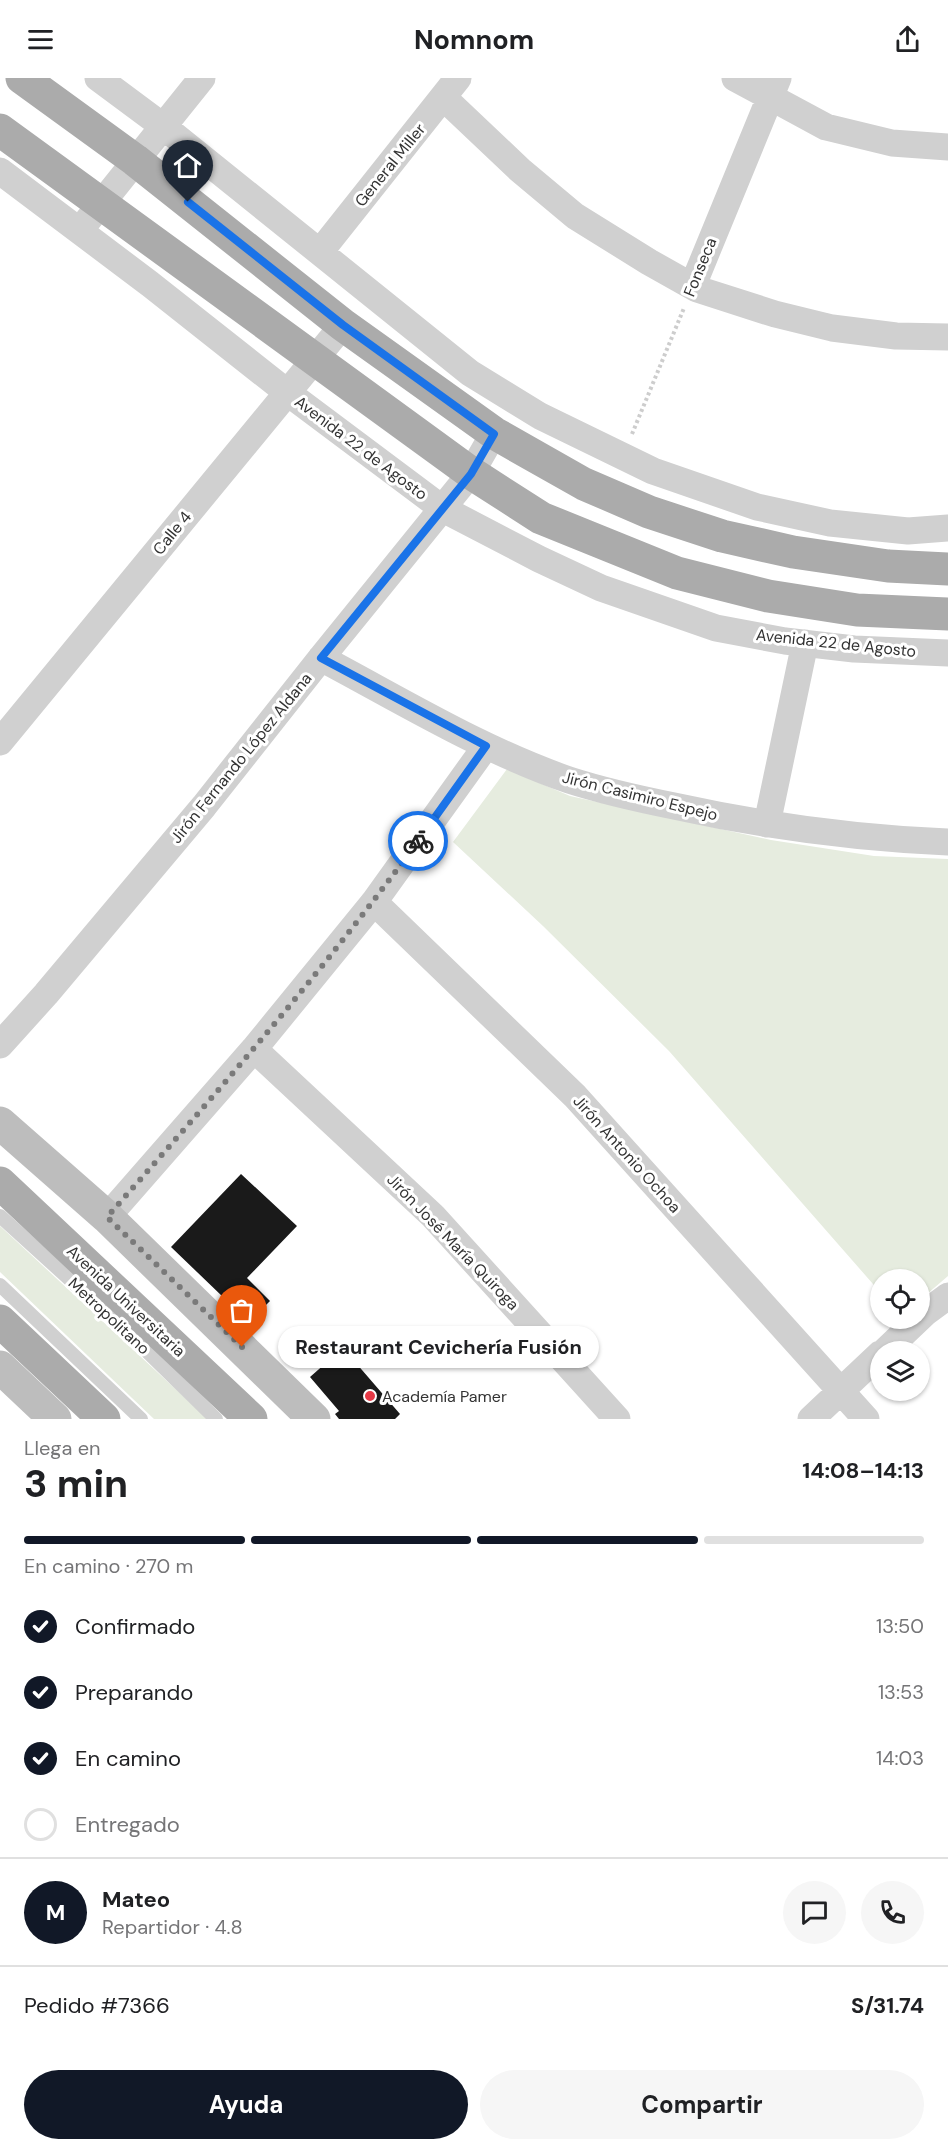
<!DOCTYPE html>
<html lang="es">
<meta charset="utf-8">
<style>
body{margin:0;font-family:"DM Sans",sans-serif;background:#f6f6f6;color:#202124;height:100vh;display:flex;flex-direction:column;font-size:22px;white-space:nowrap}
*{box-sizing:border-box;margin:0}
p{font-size:20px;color:#757577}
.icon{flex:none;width:33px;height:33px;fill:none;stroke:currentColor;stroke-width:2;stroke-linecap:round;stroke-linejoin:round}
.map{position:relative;height:1341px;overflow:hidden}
.panel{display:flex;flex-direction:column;background:#fff;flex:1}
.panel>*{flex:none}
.buttons{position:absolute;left:870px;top:1191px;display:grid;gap:12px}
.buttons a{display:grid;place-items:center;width:60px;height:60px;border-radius:50%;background:#fff;box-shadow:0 2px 4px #0004;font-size:30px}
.pin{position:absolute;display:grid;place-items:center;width:51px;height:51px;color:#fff;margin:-62px -26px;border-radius:50% 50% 50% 0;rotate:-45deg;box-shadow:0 0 6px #0007}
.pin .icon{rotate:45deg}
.courier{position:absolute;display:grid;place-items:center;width:60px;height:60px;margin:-30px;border:4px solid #1a73e8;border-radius:50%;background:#fff;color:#222;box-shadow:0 2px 8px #0007}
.bubble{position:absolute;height:42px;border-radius:21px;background:#fff;box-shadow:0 2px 4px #0004;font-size:20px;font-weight:700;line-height:42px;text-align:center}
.head em{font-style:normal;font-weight:700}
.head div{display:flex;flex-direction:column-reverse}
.head{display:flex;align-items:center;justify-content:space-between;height:102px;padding:0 24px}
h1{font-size:39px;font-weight:700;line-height:45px}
.bar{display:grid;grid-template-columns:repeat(4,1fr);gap:9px 6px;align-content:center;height:72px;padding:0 24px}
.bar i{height:8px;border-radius:4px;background:#e0e0e0}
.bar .current{background:#111827}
.bar p{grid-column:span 4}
.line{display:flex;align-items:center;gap:15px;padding:0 24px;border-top:2px solid #e0e0e0}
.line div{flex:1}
.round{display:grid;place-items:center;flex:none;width:63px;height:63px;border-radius:32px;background:#f6f6f6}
ol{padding:0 24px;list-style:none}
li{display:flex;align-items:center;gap:18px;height:66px}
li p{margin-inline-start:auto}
li .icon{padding:6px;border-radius:50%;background:#111827;color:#fff;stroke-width:4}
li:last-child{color:#757577}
li i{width:33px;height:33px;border:3px solid #e0e0e0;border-radius:50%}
.button{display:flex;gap:12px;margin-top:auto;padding:12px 24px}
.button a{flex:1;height:69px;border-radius:36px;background:#111827;color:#fff;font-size:24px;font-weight:700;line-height:69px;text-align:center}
.button a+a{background:#f6f6f6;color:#202124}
header{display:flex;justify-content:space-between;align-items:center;height:78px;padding:0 24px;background:#fff;font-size:27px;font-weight:700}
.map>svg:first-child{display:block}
</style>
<header><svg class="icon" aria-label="menu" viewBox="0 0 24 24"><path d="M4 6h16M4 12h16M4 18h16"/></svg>Nomnom<svg class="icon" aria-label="share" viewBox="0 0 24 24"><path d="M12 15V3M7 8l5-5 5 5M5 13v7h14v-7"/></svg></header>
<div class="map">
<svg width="948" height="1341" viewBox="0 0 948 1341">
<rect width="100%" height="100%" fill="#fff"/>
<path fill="#e6ecdf" d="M507,691L570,718L771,762L874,778L948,781V1198L920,1222V1202H880V1214L669,973L543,848L453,764Z
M0,1148L183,1318L207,1341H154L0,1194Z"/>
<path fill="#1a1a1a" d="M241,1096L297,1148L247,1200L270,1223L249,1244L171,1169Z
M343,1270L400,1336L395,1341H339L335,1336L339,1333L310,1299Z"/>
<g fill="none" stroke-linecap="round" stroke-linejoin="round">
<path stroke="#cdcdcd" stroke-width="4" stroke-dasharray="3 3" stroke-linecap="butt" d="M632,356L684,230"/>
<path stroke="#d0d0d0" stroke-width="14" d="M0,1138L121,1248L216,1341
M0,1207L141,1341"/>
<path stroke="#d0d0d0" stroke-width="27" d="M98,0L164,49L470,295L540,338L653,393L757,429L830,445L908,453L948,450
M735,0L826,49L892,65L948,69
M444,20L520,92L575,138L649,184L697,211L775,236L832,250L896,258L948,259
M0,93L150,206L288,315L443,431L539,481L601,510L716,550L785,563L854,571L948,575
M88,142L202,0
M320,174L458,0
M693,207L778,0
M321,580C402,623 482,672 569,702C603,713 639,721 674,728C765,748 856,760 948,764
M0,664L343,247
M767,746L805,565
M374,824L575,1018L866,1341
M0,967L46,916L204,728L321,580L471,395L494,355
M254,971L433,1138L617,1341
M107,1139L254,971L374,824L486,668
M884,1274L925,1235L948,1218
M811,1341L880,1276"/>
<path stroke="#bdbdbd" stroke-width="33" d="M0,1045L107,1139L314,1341
M0,1289L55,1341"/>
<path stroke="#ababab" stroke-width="33" d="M22,0L135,82L343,247L494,355L584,406L649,434L722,458L793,474L888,488L948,491
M0,52L471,395L541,440L677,495L768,518L857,532L948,536
M0,1105L251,1341
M0,1243L104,1341"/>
</g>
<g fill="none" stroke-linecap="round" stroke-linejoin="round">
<path stroke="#7a7a7a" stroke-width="6" stroke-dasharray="0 10.8" d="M242,1269L107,1139C215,1017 322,895 418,763"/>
<path stroke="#1a73e8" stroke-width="8" d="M188,124L343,247L494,356L471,396L321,580L486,668L418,763"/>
</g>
<circle fill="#e63946" stroke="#fff" stroke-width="2" cx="370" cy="1318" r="6"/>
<g text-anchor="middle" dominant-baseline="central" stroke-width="6" stroke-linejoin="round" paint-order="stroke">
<g font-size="16" fill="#333" stroke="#fff">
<text transform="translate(390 87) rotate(-51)">General Miller</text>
<text transform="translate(700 189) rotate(-68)">Fonseca</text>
<text transform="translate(361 370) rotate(37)">Avenida 22 de Agosto</text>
<text transform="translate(172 455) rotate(-51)">Calle 4</text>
<text transform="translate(836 565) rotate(6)">Avenida 22 de Agosto</text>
<text transform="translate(241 680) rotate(-51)">Jirón Fernando López Aldana</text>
<text transform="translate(640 718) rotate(14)">Jirón Casimiro Espejo</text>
<text transform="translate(627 1076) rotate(48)">Jirón Antonio Ochoa</text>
<text transform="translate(453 1164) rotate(46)">Jirón José María Quiroga</text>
<text transform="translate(126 1223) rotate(43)">Avenida Universitaria</text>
<text transform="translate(109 1238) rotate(43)">Metropolitano</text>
</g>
<g font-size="16" fill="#333" stroke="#fff" text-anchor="start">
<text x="382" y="1318">Academía Pamer</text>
</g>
</g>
</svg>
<div class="buttons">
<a><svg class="icon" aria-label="locate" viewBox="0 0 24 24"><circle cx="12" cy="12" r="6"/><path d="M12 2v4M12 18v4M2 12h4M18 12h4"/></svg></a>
<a><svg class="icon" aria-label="layers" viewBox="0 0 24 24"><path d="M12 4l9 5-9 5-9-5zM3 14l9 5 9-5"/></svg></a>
</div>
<div class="pin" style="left:242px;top:1269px;background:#ea580c"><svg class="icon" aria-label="bag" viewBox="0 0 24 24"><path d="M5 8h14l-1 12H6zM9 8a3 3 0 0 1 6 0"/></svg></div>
<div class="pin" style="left:188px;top:124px;background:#1f2937"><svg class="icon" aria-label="home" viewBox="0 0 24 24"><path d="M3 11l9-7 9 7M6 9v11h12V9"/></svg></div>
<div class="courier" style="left:418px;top:763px"><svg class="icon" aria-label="bike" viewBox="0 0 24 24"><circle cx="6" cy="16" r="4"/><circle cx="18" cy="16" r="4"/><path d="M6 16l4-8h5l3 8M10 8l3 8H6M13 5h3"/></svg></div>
<div class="bubble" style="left:278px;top:1248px;width:321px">Restaurant Cevichería Fusión</div>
</div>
<section class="panel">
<div class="head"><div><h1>3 min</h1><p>Llega en</p></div><em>14:08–14:13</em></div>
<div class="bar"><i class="current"></i><i class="current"></i><i class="current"></i><i></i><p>En camino · 270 m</p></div>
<ol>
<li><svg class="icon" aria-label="check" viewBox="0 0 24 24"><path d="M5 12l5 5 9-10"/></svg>Confirmado<p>13:50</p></li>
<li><svg class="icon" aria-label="check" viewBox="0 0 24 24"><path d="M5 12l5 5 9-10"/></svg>Preparando<p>13:53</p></li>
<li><svg class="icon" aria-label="check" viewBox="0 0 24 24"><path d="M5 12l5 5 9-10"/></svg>En camino<p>14:03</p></li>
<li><i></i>Entregado</li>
</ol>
<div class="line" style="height:108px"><b class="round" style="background:#111827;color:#fff">M</b><div><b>Mateo</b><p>Repartidor · 4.8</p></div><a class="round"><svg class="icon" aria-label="chat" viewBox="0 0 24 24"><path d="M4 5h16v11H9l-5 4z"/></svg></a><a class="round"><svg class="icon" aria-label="phone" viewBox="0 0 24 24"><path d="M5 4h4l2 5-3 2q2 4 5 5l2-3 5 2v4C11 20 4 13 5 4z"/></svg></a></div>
<div class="line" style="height:78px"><div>Pedido #7366</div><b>S/31.74</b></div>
<div class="button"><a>Ayuda</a><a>Compartir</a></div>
</section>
